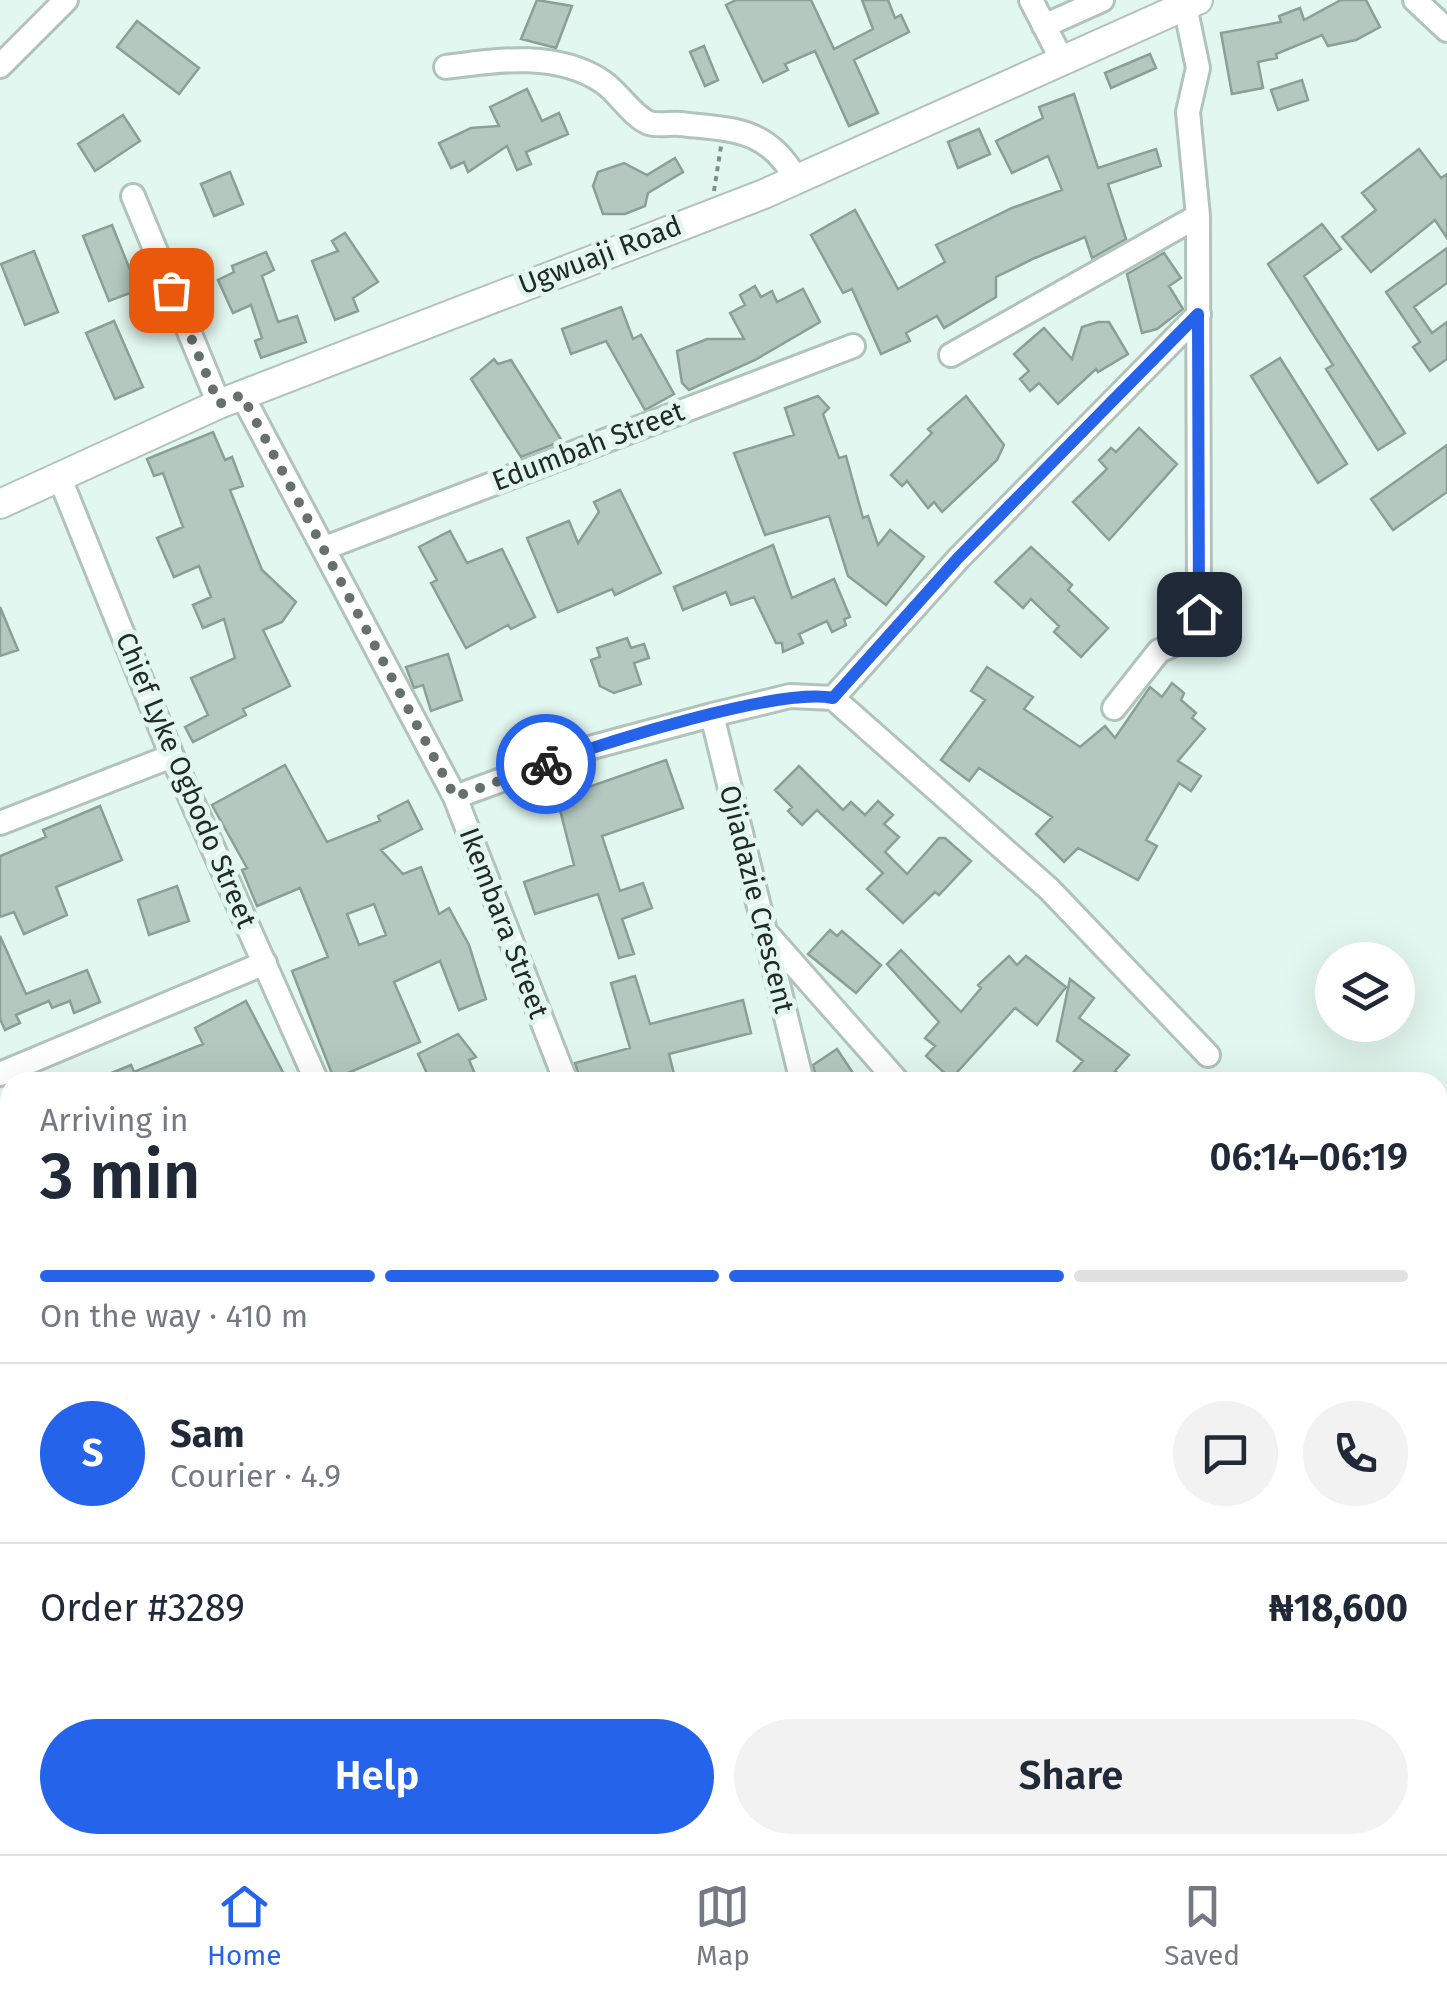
<!DOCTYPE html>
<meta charset="utf-8">
<style>
body{margin:0;font-family:"Fira Sans",sans-serif;background:#f2f2f3;color:#1f2937;height:100vh;display:flex;flex-direction:column;font-size:38px;white-space:nowrap}
*{box-sizing:border-box;margin:0}
p{font-size:32px;color:#747a83}
.icon{flex:none;width:55px;height:55px;fill:none;stroke:currentColor;stroke-width:2;stroke-linecap:round;stroke-linejoin:round}
.map{position:relative;flex:1;overflow:hidden}
.panel{position:absolute;left:0px;top:1072px;width:1448px;height:782px;display:flex;flex-direction:column;background:#fff;border-radius:30px 30px 0 0;box-shadow:0 10px 40px #0002}
.panel>*{flex:none}
.tools{position:absolute;left:1315px;top:942px;display:grid;gap:20px}
.tools a{display:grid;place-items:center;width:100px;height:100px;border-radius:50%;background:#fff;box-shadow:0 10px 40px #0002;font-size:50px}
.pin{position:absolute;display:grid;place-items:center;width:85px;height:85px;color:#fff;margin:-42px;border-radius:20px;box-shadow:0 5px 15px #0006}
.courier{position:absolute;display:grid;place-items:center;width:100px;height:100px;margin:-50px;border:8px solid #2563eb;border-radius:50%;background:#fff;color:#222;box-shadow:0 2px 12px #0007}
.overview em{font-style:normal;font-weight:600}
.overview div{display:flex;flex-direction:column-reverse}
.overview{display:flex;align-items:center;justify-content:space-between;height:170px;padding:0 40px}
h1{font-size:65px;font-weight:600;line-height:75px}
.bar{display:grid;grid-template-columns:repeat(4,1fr);gap:15px 10px;align-content:center;height:120px;padding:0 40px}
.bar i{height:12px;border-radius:8px;background:#e0e1e3}
.bar .active{background:#2563eb}
.bar p{grid-column:span 4}
.line{display:flex;align-items:center;gap:25px;padding:0 40px;border-top:2px solid #e0e1e3}
.line div{flex:1}
.round{display:grid;place-items:center;flex:none;width:105px;height:105px;border-radius:52px;background:#f2f2f3}
.cta{display:flex;gap:20px;margin-top:auto;padding:20px 40px}
.cta a{flex:1;height:115px;border-radius:60px;background:#2563eb;color:#fff;font-size:40px;font-weight:600;line-height:115px;text-align:center}
.cta a+a{background:#f2f2f3;color:#1f2937}
.tabs{display:flex;justify-content:space-around;align-items:center;height:140px;border-top:2px solid #e0e1e3;background:#fff;font-size:28px;color:#747a83}
.tabs a{display:grid;justify-items:center;gap:5px}
.tabs .active{color:#2563eb}
.map>svg:first-child{display:block}
</style>
<div class="map">
<svg width="1447" height="1854" viewBox="0 0 1447 1854">
<rect width="100%" height="100%" fill="#e2f7ef"/>
<path fill="#b4c8c0" stroke="#8b9f97" stroke-width="2.5" fill-rule="evenodd" d="M537,0L572,6L556,48L521,39Z
M736,0H811L834,49L873,29L862,0H888L895,18L901,15L909,32L854,60L878,113L849,126L815,51L785,64L788,70L763,82L726,5Z
M1341,0H1366L1380,27L1356,40L1328,46L1322,35L1276,54L1277,58L1258,62L1263,88L1232,94L1221,33L1281,22L1279,16L1300,8L1304,20Z
M137,21L199,68L179,94L117,47Z
M704,46L718,80L705,86L690,52Z
M1150,54L1156,68L1111,88L1105,73Z
M1302,80L1308,100L1278,110L1271,90Z
M527,89L542,121L559,113L568,134L526,152L531,164L517,170L507,146L468,172L464,162L451,168L439,143L471,128L499,126L490,107Z
M1074,94L1098,168L1156,149L1161,166L1108,184L1126,239L1092,258L1085,237L1035,258L996,277V297L944,328L937,316L906,333L910,341L881,354L852,289L843,293L811,235L855,210L898,289L945,262L936,245L1012,208L1062,190L1048,156L1012,173L996,141L1043,118L1039,107Z
M123,115L140,141L95,171L78,144Z
M979,129L990,154L958,168L948,142Z
M1419,149L1441,178L1447,174V238L1435,220L1371,272L1342,237L1376,210L1362,193Z
M675,158L683,172L648,193L645,206L625,214H603L593,186L598,172L624,163L647,175Z
M230,172L243,204L214,216L201,184Z
M1322,224L1341,249L1304,276L1405,433L1378,450L1326,369L1333,365L1268,264Z
M112,225L138,290L109,301L83,236Z
M345,233L378,282L353,298L358,311L335,320L312,261L338,251L332,241Z
M1447,248V283L1414,307L1432,333L1447,322V359L1430,371L1413,347L1420,342L1386,292Z
M34,251L58,312L25,325L1,264Z
M266,252L274,270L262,276L278,322L297,316L306,342L261,358L255,341L262,338L251,305L233,313L218,280L234,272L232,266Z
M1164,253L1181,278L1169,286L1183,309L1157,329L1142,333L1127,274Z
M755,286L761,297L772,291L777,302L803,289L820,322L755,360L689,390L682,383L677,351L707,339H744L730,313L745,305L740,295Z
M621,307L633,339L641,335L674,394L645,410L606,341L571,354L562,329Z
M114,321L143,387L115,399L86,333Z
M1098,322H1109L1128,354L1098,372L1096,369L1058,404L1039,383L1030,391L1020,379L1029,371L1014,354L1044,328L1072,359L1082,327Z
M1280,358L1347,464L1318,483L1251,376Z
M494,359L498,364L511,360L562,441L521,457L471,379Z
M818,396L829,408L823,414L839,458L846,456L863,518L868,516L878,545L890,530L924,557L886,605L848,576L829,516L765,535L734,453L794,435L785,408Z
M966,396L1004,445L997,460L942,512L934,502L928,508L907,481L902,486L891,475L932,433L928,429Z
M1139,428L1177,464L1109,540L1073,502L1107,469L1099,460L1111,448L1116,452Z
M213,432L225,460L232,457L243,486L230,490L262,570L296,602L282,622L263,630L290,686L243,709L246,715L193,742L185,727L208,715L191,678L235,658L224,619L203,628L193,605L211,597L199,566L174,577L157,538L183,527L163,473L154,476L147,459Z
M1447,445V492L1393,530L1371,499Z
M620,490L661,573L615,595L612,589L558,612L527,538L569,521L578,543L599,512L594,502Z
M450,531L467,563L502,549L535,617L511,629L508,625L466,648L431,583L437,580L419,547Z
M773,545L792,598L834,579L850,617L844,619L846,625L832,632L827,621L799,634L803,643L783,652L782,643H776L754,597L731,605L726,592L683,610L674,587Z
M1031,547L1072,585L1068,590L1108,628L1081,657L1054,632L1059,626L1031,599L1023,608L995,582Z
M0,607L18,650L0,656Z
M627,638L631,648L644,644L649,658L634,663L641,684L614,693L600,686L591,660L600,657L597,648Z
M448,654L462,700L431,711L423,685L414,688L406,667Z
M987,667L1033,697L1024,709L1080,747L1105,726L1115,738L1150,687L1162,697L1172,683L1184,693L1181,700L1196,713L1192,718L1205,729L1178,761L1201,776L1191,791L1179,783L1146,840L1157,846L1138,880L1078,848L1064,862L1036,834L1052,817L979,768L969,781L941,760L985,700L971,691Z
M666,760L683,808L602,836L620,891L643,883L652,908L622,919L634,954L619,958L598,894L535,914L524,882L574,865L557,798Z
M285,765L327,842L380,821L378,816L408,801L422,829L381,850L403,874L421,867L439,914L449,908L469,945L486,999L459,1010L440,961L394,982L420,1042L334,1079L292,971L328,957L300,888L257,906L242,870L247,868L212,805ZM374,904L386,935L359,945L347,914Z
M799,766L843,810L851,802L865,815L878,801L893,815L884,824L899,837L885,852L907,874L939,838H945L971,861L939,895L935,892L903,923L867,889L883,873L817,810L802,825L788,811L792,807L775,790Z
M100,806L122,860L56,887L67,915L24,934L14,912L0,917V856L46,837L43,830Z
M177,886L189,921L149,935L138,900Z
M830,930L837,936L842,931L881,965L856,993L808,954Z
M0,936L26,994L87,970L100,1002L74,1013L70,1001L52,1008L49,1001L16,1015L20,1023L5,1030L0,1019Z
M901,950L961,1012L981,988L978,985L1009,956L1017,965L1026,956L1066,987L1037,1025L1015,1008L951,1079L926,1056L935,1046L925,1038L939,1022L887,964Z
M635,976L650,1024L743,1000L751,1033L669,1054L676,1082H581L575,1063L630,1048L611,983Z
M1070,979L1094,998L1079,1018L1129,1055L1115,1071L1129,1082H1065L1083,1061L1057,1041Z
M246,1001L288,1082H90L131,1065L134,1072L203,1044L195,1028Z
M458,1034L476,1057L469,1060L475,1074L458,1082H431L418,1054Z
M837,1049L859,1082H817L813,1065Z"/>
<g fill="none" stroke-linecap="round" stroke-linejoin="round">
<g stroke="#b0c4bc" stroke-width="28">
<path id="minor" d="M1031,0L1063,62
M1415,0L1447,30
M1044,26L1102,0
M0,66L66,0
M446,67C498,60 557,51 603,82C619,93 632,116 649,123C658,126 671,123 680,124C734,130 768,128 796,179
M133,196L219,404
M951,355L1198,216
M242,395L455,797L566,1082
M59,476L172,756L317,1082
M325,548L853,346
M833,698L958,559L1199,314
M1114,708L1159,651L1189,638L1199,614L1198,216L1188,112L1198,68L1185,6
M712,715L802,1082
M455,797L589,748L712,715L790,696L833,698L1049,889L1208,1055
M0,823L172,756
M768,935L898,1082
M0,1074L265,963
M0,1183L10,1193
M0,1513L10,1522
M1438,1593L1447,1588
M0,1801L10,1811
M48,1845L58,1854
M333,1845L343,1854
M669,1845L678,1854
M977,1845L979,1854
M1103,1845L1104,1854
M1362,1845L1363,1854
M792,1854L828,1845"/>
</g>
<g stroke="#b0c4bc" stroke-width="32">
<path id="major" d="M0,504L219,404L764,194L1198,0"/>
</g>
<path stroke="#818f8a" stroke-width="4" stroke-dasharray="5 5" stroke-linecap="butt" d="M714,191L721,146"/>
<use href="#minor" stroke="#fff" stroke-width="22"/>
<use href="#major" stroke="#fff" stroke-width="28"/>
</g>
<g fill="none" stroke-linecap="round" stroke-linejoin="round">
<path stroke="#65716c" stroke-width="10" stroke-dasharray="0 18" d="M171,290L219,404L242,395L455,797L546,764"/>
<path stroke="#2563eb" stroke-width="12" d="M546,764C604,743 778,687 833,698L958,558L1198,314L1199,614"/>
</g>
<g text-anchor="middle" dominant-baseline="central" stroke-width="10" stroke-linejoin="round" paint-order="stroke">
<g font-size="28" fill="#222926" stroke="#e2f7ef">
<text transform="translate(600 255) rotate(-21)">Ugwuaji Road</text>
<text transform="translate(588 446) rotate(-21)">Edumbah Street</text>
<text transform="translate(186 780) rotate(67)">Chief Lyke Ogbodo Street</text>
<text transform="translate(757 899) rotate(76)">Ojiadazie Crescent</text>
<text transform="translate(504 923) rotate(69)">Ikembara Street</text>
</g>
</g>
</svg>
<div class="tools">
<a><svg class="icon" aria-label="layers" viewBox="0 0 24 24"><path d="M12 4l9 5-9 5-9-5zM3 14l9 5 9-5"/></svg></a>
</div>
<div class="pin" style="left:171px;top:290px;background:#ea580c"><svg class="icon" aria-label="bag" viewBox="0 0 24 24"><path d="M5 8h14l-1 12H6zM9 8a3 3 0 0 1 6 0"/></svg></div>
<div class="pin" style="left:1199px;top:614px;background:#1f2937"><svg class="icon" aria-label="home" viewBox="0 0 24 24"><path d="M3 11l9-7 9 7M6 9v11h12V9"/></svg></div>
<div class="courier" style="left:546px;top:764px"><svg class="icon" aria-label="bike" viewBox="0 0 24 24"><circle cx="6" cy="16" r="4"/><circle cx="18" cy="16" r="4"/><path d="M6 16l4-8h5l3 8M10 8l3 8H6M13 5h3"/></svg></div>
<section class="panel">
<div class="overview"><div><h1>3 min</h1><p>Arriving in</p></div><em>06:14–06:19</em></div>
<div class="bar"><i class="active"></i><i class="active"></i><i class="active"></i><i></i><p>On the way · 410 m</p></div>
<div class="line" style="height:180px"><b class="round" style="background:#2563eb;color:#fff">S</b><div><b>Sam</b><p>Courier · 4.9</p></div><a class="round"><svg class="icon" aria-label="chat" viewBox="0 0 24 24"><path d="M4 5h16v11H9l-5 4z"/></svg></a><a class="round"><svg class="icon" aria-label="phone" viewBox="0 0 24 24"><path d="M5 4h4l2 5-3 2q2 4 5 5l2-3 5 2v4C11 20 4 13 5 4z"/></svg></a></div>
<div class="line" style="height:130px"><div>Order #3289</div><b>₦18,600</b></div>
<div class="cta"><a>Help</a><a>Share</a></div>
</section>
</div>
<nav class="tabs">
<a class="active"><svg class="icon" aria-label="home" viewBox="0 0 24 24"><path d="M3 11l9-7 9 7M6 9v11h12V9"/></svg>Home</a>
<a><svg class="icon" aria-label="map" viewBox="0 0 24 24"><path d="M3 6l6-2 6 2 6-2v14l-6 2-6-2-6 2zM9 4v14M15 6v14"/></svg>Map</a>
<a><svg class="icon" aria-label="saved" viewBox="0 0 24 24"><path d="M7 4h10v16l-5-4-5 4z"/></svg>Saved</a>
</nav>
